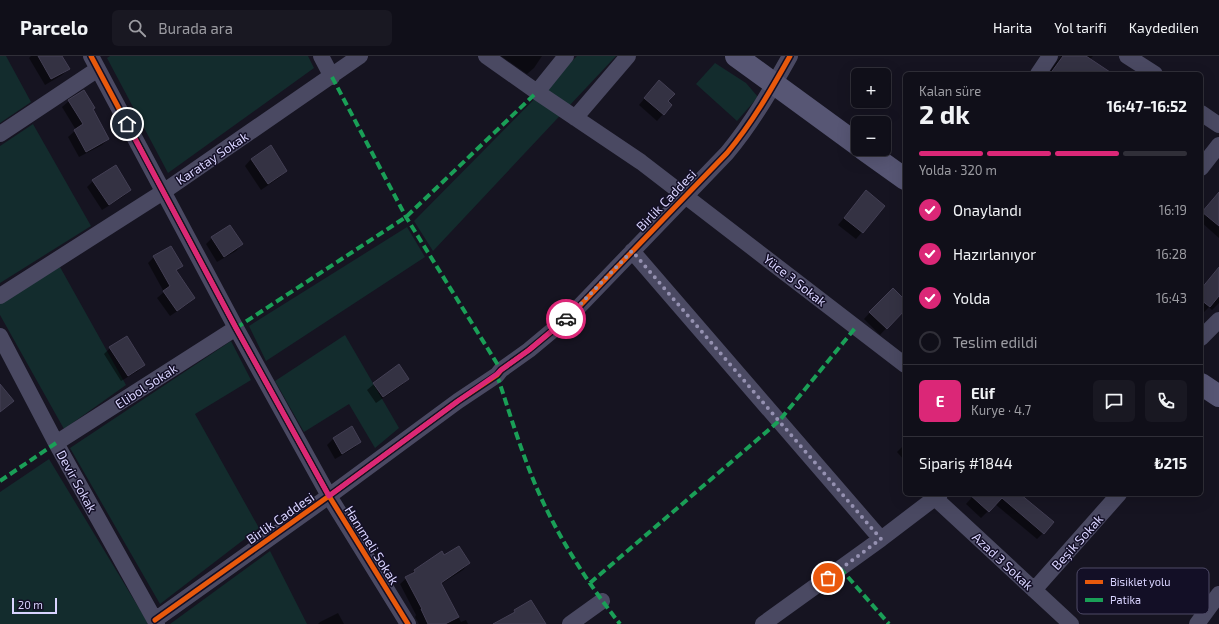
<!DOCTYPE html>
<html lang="tr">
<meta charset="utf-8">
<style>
body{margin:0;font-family:"Exo 2",sans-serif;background:#191822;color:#f1f3f6;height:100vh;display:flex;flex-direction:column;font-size:15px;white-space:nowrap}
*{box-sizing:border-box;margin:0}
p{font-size:13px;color:#9c9ca2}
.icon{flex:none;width:22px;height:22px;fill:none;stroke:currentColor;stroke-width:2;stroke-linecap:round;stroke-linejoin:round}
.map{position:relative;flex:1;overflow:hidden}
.side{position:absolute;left:903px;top:16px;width:300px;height:424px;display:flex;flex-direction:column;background:#100f19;border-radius:6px;box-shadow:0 4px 16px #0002,0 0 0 1px #302f38}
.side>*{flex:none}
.tools{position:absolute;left:851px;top:12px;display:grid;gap:8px}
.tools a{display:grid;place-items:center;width:40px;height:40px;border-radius:6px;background:#100f19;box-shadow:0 4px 16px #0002,0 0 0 1px #302f38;font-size:20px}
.scale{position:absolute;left:12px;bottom:10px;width:45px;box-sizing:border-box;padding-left:4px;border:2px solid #d9d4ff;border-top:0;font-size:11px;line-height:14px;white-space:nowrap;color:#d9d4ff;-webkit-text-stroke:3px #130f26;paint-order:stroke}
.pin{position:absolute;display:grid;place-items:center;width:34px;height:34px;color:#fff;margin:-17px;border:2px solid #fff;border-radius:50%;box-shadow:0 1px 4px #0007}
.courier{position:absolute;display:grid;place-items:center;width:40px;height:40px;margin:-20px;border:3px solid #db2777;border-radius:50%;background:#fff;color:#222;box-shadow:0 1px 5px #0007}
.head em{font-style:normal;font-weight:700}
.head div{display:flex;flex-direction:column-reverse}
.head{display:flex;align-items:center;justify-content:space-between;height:68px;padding:0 16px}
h1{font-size:26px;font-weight:700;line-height:30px}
.bar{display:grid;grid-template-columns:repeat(4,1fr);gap:6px 4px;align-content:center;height:48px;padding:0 16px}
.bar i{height:5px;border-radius:3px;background:#302f38}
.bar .selected{background:#db2777}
.bar p{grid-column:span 4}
.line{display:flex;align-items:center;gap:10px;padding:0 16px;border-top:1px solid #302f38}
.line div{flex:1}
.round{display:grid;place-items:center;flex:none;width:42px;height:42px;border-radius:6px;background:#191822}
ol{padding:0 16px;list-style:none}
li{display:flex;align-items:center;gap:12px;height:44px}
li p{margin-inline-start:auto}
li .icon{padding:4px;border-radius:50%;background:#db2777;color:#fff;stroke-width:4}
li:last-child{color:#9c9ca2}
li i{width:22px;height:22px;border:2px solid #302f38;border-radius:50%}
header{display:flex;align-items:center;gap:24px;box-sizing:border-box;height:56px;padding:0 20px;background:#100f19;border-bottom:1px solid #302f38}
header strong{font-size:19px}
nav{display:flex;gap:22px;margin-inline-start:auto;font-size:14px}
.search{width:280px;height:36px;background:#191822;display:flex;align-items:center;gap:10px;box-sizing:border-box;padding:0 14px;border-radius:6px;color:#9c9ca2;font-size:15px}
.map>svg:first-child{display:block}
</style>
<header>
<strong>Parcelo</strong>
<div class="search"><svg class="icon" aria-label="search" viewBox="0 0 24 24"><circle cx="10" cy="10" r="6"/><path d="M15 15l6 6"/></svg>Burada ara</div>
<nav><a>Harita</a><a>Yol tarifi</a><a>Kaydedilen</a></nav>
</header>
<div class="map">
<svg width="1219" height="568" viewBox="0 0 1219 568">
<rect width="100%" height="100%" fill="#161421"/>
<path fill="#132c2d" d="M0,0H6L31,46L0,67Z
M110,0H308L314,12L168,117L107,2Z
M577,0H616L433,195L414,165Z
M715,7L746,27L758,41L737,65L696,28Z
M33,68L91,170L0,227V90Z
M407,171L425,201L266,305L249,270Z
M60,211L126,329L64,373L0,259V247Z
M345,279L399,372L375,392L349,348L304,376L275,325Z
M231,285L251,324L195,358L259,472L160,548L70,392Z
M49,403L148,567L146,568H0V436Z
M270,495L307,568H170Z"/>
<path fill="#0007" d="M31,0H61L68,13L62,19L45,29L29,2Z
M501,0H542L534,12L527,18Z
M1061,0H1093L1090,3L1111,18H1048Z
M653,32L671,49L657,65L639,49Z
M69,45L92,54L108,83L102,89L79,101L68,81L76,74L62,51Z
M270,91L286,115L280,121L261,134L245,110L251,103Z
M93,125L130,134L124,140L102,154L87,131Z
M866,136L884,150L856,183L838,169Z
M1219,138V182L1201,166V158Z
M212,182L242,188L236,195L217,206L206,188Z
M154,201L182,209L176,215L194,242L188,248L170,260L157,242L164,236L148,207Z
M1219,212V247L1212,254L1209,251L1203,257L1201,256V233Z
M886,239L905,245V252L880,279L864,263Z
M110,292L144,308L138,315L121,325L104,298Z
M408,323L402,329L376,347L367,334L374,328Z
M352,372L360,386L354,392L335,403L327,389L333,383Z
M905,388V405L897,396Z
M975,438H1020L1043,477L1037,483L995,448L981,462L966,448Z
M444,501L469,507L463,514L441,528L461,566L466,564L468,568H419L415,561L416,559L400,528L415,514Z
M338,557L344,568H318L320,566Z"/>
<path fill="#343243" stroke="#433f54" d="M38,0H62L70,13L51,23Z
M1063,0H1086L1113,18H1050Z
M659,24L675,38L668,45L672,49L664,59L644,42Z
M84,34L95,52L93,53L109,83L86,96L74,74L83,68L68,44Z
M271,89L287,115L268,128L251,103Z
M116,109L131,134L109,149L92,124Z
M866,134L885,150L863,177L844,162Z
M1219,136V170L1202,156Z
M230,169L243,188L224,201L211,181Z
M171,190L183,210L176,214L195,242L177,255L163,235L170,230L153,200Z
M1219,211V240L1210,251L1201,244V233Z
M893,232L905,244V254L887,273L869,256Z
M127,280L145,309L128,320L109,291Z
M399,308L409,323L383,341L373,327Z
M0,328L14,345L0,356Z
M352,370L361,386L342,398L333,382Z
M969,438H1020L1054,466L1044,478L1002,442L989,456Z
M459,490L470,507L441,527L459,561L445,568H428L421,553H422L405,521L415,516L414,514L442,495L444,499Z
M531,544L546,568H493L515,556L514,554Z"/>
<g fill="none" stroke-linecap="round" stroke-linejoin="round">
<path stroke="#4a4962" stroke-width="16" d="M91,0L236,272L329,440L408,568
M321,0L332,21
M486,0L537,36L641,106L905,309
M1127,0L1155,18
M1038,18L1050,0
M537,36L566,0
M1201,57L1219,69
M575,62L628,0
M0,78L98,13
M1201,112L1219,89
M632,195L881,483
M0,240L163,136L360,0
M0,280L56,387L157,568
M1201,282L1219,264
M56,387L236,272
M935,442L1071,568
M1034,534L1119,438
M155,564L329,440L458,345L497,319L501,314L529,294L571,259L727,97C752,67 771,34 790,0
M570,568L602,545
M763,568L881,483L940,438
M1197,568L1219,538"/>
<path stroke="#575674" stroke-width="22" d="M736,0L858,89
M863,93L905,123
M1201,328L1219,340"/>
<path stroke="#1a9f57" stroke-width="4" stroke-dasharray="8 4" stroke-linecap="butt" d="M332,21L406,161L501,314
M236,272L406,161L537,36
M497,319C509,355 520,392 535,428C556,478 586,525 620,568
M0,425L56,387
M840,512L889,568
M590,527L779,365L856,271"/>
<g stroke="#130f26" stroke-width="8">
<path id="cycleway" d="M91,0L236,272L329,440L408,568
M155,564L329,440L458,345L497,319L501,314L529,294L571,259L727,97C752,67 771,34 790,0"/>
</g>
<use href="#cycleway" stroke="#e8590c" stroke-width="5"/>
</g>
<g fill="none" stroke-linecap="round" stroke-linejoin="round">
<path stroke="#9591b1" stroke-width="4" stroke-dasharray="0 7.2" d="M566,263L632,195L881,483L828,522"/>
<path stroke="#db2777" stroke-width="5" d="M127,68L236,272L329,440L458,345L497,318L501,314L529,294L566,263"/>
</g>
<g text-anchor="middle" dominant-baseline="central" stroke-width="3" stroke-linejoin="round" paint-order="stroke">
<g font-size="13" fill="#d9d4ff" stroke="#130f26">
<text transform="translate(212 102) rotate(-34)">Karatay Sokak</text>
<text transform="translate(666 144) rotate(-46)">Birlik Caddesi</text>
<text transform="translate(795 224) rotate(38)">Yüce 3 Sokak</text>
<text transform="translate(146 330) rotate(-33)">Elibol Sokak</text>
<text transform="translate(77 425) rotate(61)">Devir Sokak</text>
<text transform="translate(280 462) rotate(-35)">Birlik Caddesi</text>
<text transform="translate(1077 486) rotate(-48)">Beşik Sokak</text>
<text transform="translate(372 489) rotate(58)">Hanımeli Sokak</text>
<text transform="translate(1003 505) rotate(43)">Azad 3 Sokak</text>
</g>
</g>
<rect x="1077" y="512" width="132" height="46" rx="6" fill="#130f26" stroke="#4e4a67" stroke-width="1"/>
<rect x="1085" y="524" width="18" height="4" fill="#e8590c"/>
<rect x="1085" y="542" width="18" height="4" fill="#1a9f57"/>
<g font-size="11" fill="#d9d4ff">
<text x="1110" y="530">Bisiklet yolu</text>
<text x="1110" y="548">Patika</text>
</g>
</svg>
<div class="tools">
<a>+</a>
<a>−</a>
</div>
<div class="scale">20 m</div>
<div class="pin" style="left:828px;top:522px;background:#ea580c"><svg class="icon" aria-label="bag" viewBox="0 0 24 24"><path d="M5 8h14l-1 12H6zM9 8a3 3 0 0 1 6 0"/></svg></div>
<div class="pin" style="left:127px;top:68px;background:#1f2937"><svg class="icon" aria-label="home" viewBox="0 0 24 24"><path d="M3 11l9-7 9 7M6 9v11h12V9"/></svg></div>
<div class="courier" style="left:566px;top:263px"><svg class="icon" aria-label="car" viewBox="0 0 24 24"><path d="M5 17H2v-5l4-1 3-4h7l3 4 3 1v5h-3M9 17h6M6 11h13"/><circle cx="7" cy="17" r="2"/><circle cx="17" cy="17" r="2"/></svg></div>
<section class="side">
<div class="head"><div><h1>2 dk</h1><p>Kalan süre</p></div><em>16:47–16:52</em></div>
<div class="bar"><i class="selected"></i><i class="selected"></i><i class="selected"></i><i></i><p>Yolda · 320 m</p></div>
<ol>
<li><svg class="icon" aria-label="check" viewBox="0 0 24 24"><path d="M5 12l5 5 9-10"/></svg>Onaylandı<p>16:19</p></li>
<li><svg class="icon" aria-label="check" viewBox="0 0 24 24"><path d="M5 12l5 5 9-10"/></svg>Hazırlanıyor<p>16:28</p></li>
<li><svg class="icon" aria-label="check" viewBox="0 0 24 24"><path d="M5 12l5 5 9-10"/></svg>Yolda<p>16:43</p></li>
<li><i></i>Teslim edildi</li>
</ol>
<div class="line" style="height:72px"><b class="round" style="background:#db2777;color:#fff">E</b><div><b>Elif</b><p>Kurye · 4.7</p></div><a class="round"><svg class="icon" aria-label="chat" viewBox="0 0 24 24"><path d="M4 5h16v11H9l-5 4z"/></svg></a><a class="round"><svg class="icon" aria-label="phone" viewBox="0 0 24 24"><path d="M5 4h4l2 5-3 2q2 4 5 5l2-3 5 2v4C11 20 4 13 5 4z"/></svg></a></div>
<div class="line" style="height:52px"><div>Sipariş #1844</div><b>₺215</b></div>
</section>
</div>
